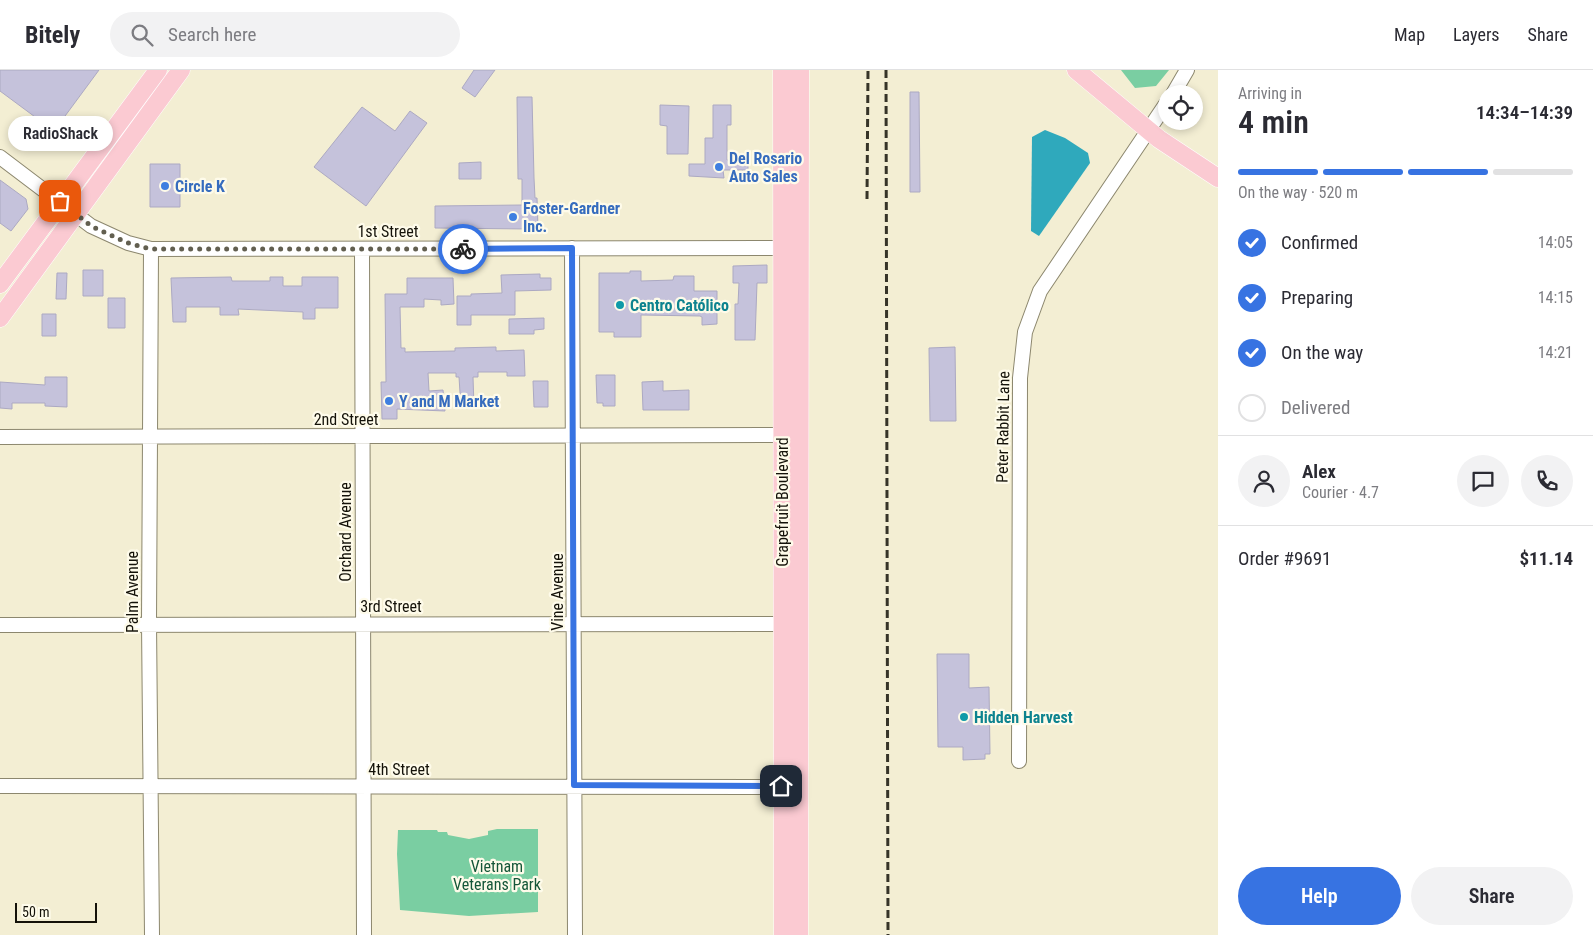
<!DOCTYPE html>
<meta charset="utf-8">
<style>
body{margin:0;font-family:"Roboto Condensed",sans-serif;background:#f2f2f3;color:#2b2b33;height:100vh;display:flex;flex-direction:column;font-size:19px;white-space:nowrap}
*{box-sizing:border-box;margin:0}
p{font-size:16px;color:#7c7c81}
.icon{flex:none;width:28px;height:28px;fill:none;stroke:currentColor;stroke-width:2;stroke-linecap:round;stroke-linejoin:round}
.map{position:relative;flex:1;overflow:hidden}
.details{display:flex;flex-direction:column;background:#fff;width:375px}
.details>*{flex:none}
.tools{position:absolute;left:1158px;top:15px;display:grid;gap:10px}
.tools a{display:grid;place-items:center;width:45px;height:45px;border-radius:50%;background:#fff;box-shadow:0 2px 8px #0003;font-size:25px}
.scale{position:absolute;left:15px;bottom:12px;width:82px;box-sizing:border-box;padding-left:5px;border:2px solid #141209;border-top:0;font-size:14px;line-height:18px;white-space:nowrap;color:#141209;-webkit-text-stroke:4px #fefbea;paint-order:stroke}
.pin{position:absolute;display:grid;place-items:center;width:42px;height:42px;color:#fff;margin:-21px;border-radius:10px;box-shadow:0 2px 8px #0006}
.courier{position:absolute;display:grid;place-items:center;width:50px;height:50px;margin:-25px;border:4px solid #3773e2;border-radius:50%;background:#fff;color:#222;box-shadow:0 1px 6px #0007}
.bubble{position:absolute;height:35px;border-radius:18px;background:#fff;box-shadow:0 2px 8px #0003;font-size:16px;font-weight:600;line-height:35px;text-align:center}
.headline em{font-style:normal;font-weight:600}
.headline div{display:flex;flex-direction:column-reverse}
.headline{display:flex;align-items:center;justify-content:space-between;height:85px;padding:0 20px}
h1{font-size:32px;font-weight:600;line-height:38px}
.bar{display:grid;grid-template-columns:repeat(4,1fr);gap:8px 5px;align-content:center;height:60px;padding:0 20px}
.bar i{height:6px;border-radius:4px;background:#e1e1e2}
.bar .selected{background:#3773e2}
.bar p{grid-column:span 4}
.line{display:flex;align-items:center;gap:12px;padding:0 20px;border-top:1px solid #e1e1e2}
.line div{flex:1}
.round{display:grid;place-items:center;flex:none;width:52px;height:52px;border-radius:26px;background:#f2f2f3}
ol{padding:0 20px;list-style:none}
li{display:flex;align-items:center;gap:15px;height:55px}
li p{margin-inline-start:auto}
li .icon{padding:5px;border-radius:50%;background:#3773e2;color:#fff;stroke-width:4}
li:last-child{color:#7c7c81}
li i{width:28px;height:28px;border:2px solid #e1e1e2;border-radius:50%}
.action{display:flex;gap:10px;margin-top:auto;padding:10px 20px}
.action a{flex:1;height:58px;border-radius:30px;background:#3773e2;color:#fff;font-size:20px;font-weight:600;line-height:58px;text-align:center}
.action a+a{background:#f2f2f3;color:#2b2b33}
header{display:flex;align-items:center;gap:30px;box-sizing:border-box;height:70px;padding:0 25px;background:#fff;border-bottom:1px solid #e1e1e2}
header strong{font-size:24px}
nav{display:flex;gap:28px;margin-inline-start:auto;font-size:18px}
.search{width:350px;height:45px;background:#f2f2f3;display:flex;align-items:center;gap:12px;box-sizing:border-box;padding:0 18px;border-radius:28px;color:#7c7c81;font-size:19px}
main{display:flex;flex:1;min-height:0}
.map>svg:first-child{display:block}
</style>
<header>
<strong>Bitely</strong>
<div class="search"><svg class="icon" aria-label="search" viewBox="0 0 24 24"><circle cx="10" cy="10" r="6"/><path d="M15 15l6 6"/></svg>Search here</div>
<nav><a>Map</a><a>Layers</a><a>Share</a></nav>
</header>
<main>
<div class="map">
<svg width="1218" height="865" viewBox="0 0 1218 865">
<rect width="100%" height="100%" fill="#f3eed3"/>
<path fill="#7acea2" d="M1121,0H1169L1156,16L1135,18Z
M497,759H538V842L469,846L400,840L397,784L398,760H437L438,762H447L448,765L469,769L488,765V761Z"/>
<path fill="#2fa9bc" d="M1045,60L1065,68L1088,83L1090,93L1039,166L1031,161L1032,67Z"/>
<path fill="#c5c2db" stroke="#aca9c2" d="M0,0H99L54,61L0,21Z
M474,0H495L475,27L462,18Z
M910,22H919L920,122H910Z
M517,27H532L534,108L535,128H537L538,157H529V159L435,158V136L522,135V109H518Z
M660,35L689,36L688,84H667V56L660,55Z
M713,35H731V55H727V90H748V100H723L724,108L689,106V94H705V68H713Z
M362,37L395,61L410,41L427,53L366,136L314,97Z
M481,92V109H459V93Z
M150,94H180V137H150Z
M0,110L26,129L28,139L11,161L0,153Z
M767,195V213H757L755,270H735V234H738L739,213H733V196Z
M83,200H103V226H83Z
M630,201H641V211L673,210L674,206H694V221H717V254L702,255V247L700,246L641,245V267H614V262H599V203H630Z
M57,203H67L66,229H56Z
M540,204V208H551V220L515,221V245H471V255H457V226H471V224L502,223L501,205Z
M231,207L232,211H270V207H283V216H302V207H338V238H315V249H303V242L238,239L239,245H220V237H186V252H173L171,208Z
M407,208H453L454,234L441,235V230L424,229V237H400L401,278H405V282L455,281V278L496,277V281L524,280L525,306H507V302H478V307H473L474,337L461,338L459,307H456V303H428L429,321L443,320L445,341L397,339V349H382L381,312H386L385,224H407Z
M108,228H125V258H108Z
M42,244H56V266H42Z
M544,248V259L534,260V264H509V249Z
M955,277L956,351H930L929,278Z
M596,305H615V336H603V333H597Z
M45,307H67V337L45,336V333H12V339L0,338V312L45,315Z
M533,311H548V337H534Z
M663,311V321L689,320V340H643L642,312Z
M937,584H969V618L989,617L990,684H985V689L963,690V677H938Z"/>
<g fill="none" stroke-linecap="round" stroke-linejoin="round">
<g stroke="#8c876e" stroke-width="16">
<path id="minor" d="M1173,24L1187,0
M0,87L91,156L128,173L151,179L791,178
M572,178L575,865
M151,179L149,553L152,865
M362,179L364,865
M0,367L782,365
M0,555L783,554
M1019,691L1020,308L1025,262L1040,221L1166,34
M0,716L792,717"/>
</g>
<g stroke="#fff" stroke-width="19">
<path id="major" d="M782,0L783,865
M1076,0L1159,69L1218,108
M0,214L158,0
M0,248L181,0
M799,865L800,0"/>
</g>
<use href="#minor" stroke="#fff" stroke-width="14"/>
<use href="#major" stroke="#fbcad2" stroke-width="18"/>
<path stroke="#363428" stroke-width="3" stroke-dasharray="8 4" stroke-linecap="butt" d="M886,0L888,865
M867,129L868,0"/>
</g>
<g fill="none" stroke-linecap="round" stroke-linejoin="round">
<path stroke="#625f50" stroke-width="5" stroke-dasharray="0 9" d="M60,131L91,156L128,173L150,179H463"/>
<path stroke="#3773e2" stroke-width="6" d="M463,179L572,178L574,715L781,716"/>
</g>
<g fill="#3f7fe0" stroke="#fefbea" stroke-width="2">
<circle cx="719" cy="97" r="5"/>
<circle cx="165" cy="116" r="5"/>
<circle cx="513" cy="147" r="5"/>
<circle cx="389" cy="331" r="5"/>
</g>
<g fill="#0f9aa8" stroke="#fefbea" stroke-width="2">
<circle cx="620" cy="235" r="5"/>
<circle cx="964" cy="647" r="5"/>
</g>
<g text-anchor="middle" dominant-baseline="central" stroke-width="4.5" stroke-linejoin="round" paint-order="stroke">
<g font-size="16" font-weight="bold" fill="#366cbe" stroke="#fefbea" text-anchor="start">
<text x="729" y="88">Del Rosario<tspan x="729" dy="18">Auto Sales</tspan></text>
<text x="175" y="116">Circle K</text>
<text x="523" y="138">Foster-Gardner<tspan x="523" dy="18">Inc.</tspan></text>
<text x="399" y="331">Y and M Market</text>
</g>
<g font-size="16" fill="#141209" stroke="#fefbea">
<text x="388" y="161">1st Street</text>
<text x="346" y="349">2nd Street</text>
<text transform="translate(1003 357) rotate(-89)">Peter Rabbit Lane</text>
<text transform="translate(782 432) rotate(-90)">Grapefruit Boulevard</text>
<text transform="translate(345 462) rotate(-90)">Orchard Avenue</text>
<text transform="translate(132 522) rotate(-90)">Palm Avenue</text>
<text transform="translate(557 522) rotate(-90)">Vine Avenue</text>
<text x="391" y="536">3rd Street</text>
<text x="399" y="699">4th Street</text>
</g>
<g font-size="16" font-weight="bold" fill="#0d838f" stroke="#fefbea" text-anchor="start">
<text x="630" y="235">Centro Católico</text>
<text x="974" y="647">Hidden Harvest</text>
</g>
<g font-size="16" fill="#145638" stroke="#fefbea">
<text x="497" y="796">Vietnam<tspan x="497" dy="18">Veterans Park</tspan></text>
</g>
</g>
</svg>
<div class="tools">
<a><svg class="icon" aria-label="locate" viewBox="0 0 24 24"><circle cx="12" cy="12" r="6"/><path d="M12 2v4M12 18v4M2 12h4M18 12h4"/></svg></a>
</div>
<div class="scale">50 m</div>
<div class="pin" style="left:60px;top:131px;background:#ea580c"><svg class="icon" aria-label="bag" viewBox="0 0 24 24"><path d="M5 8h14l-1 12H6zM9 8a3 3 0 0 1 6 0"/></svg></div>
<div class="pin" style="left:781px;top:716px;background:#1f2937"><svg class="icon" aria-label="home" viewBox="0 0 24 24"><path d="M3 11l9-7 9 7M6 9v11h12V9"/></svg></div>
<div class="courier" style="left:463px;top:179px"><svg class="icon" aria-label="bike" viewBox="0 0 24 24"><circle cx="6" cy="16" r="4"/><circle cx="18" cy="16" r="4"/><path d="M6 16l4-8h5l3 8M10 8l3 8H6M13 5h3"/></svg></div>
<div class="bubble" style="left:8px;top:46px;width:105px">RadioShack</div>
</div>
<section class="details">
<div class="headline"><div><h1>4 min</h1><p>Arriving in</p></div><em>14:34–14:39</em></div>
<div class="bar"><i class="selected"></i><i class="selected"></i><i class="selected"></i><i></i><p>On the way · 520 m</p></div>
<ol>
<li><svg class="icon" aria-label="check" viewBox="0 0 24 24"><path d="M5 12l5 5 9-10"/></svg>Confirmed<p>14:05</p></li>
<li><svg class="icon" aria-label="check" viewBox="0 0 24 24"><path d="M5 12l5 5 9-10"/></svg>Preparing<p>14:15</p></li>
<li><svg class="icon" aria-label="check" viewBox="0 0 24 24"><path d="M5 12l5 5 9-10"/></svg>On the way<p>14:21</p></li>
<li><i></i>Delivered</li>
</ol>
<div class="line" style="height:90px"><a class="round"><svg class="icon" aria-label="person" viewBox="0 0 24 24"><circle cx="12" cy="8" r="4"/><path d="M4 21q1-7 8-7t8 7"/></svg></a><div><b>Alex</b><p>Courier · 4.7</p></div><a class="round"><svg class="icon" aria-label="chat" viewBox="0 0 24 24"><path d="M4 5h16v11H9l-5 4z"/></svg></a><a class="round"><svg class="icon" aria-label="phone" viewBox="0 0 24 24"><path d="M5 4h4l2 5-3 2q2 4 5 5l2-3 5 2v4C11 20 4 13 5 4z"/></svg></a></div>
<div class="line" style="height:65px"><div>Order #9691</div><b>$11.14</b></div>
<div class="action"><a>Help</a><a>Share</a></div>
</section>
</main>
